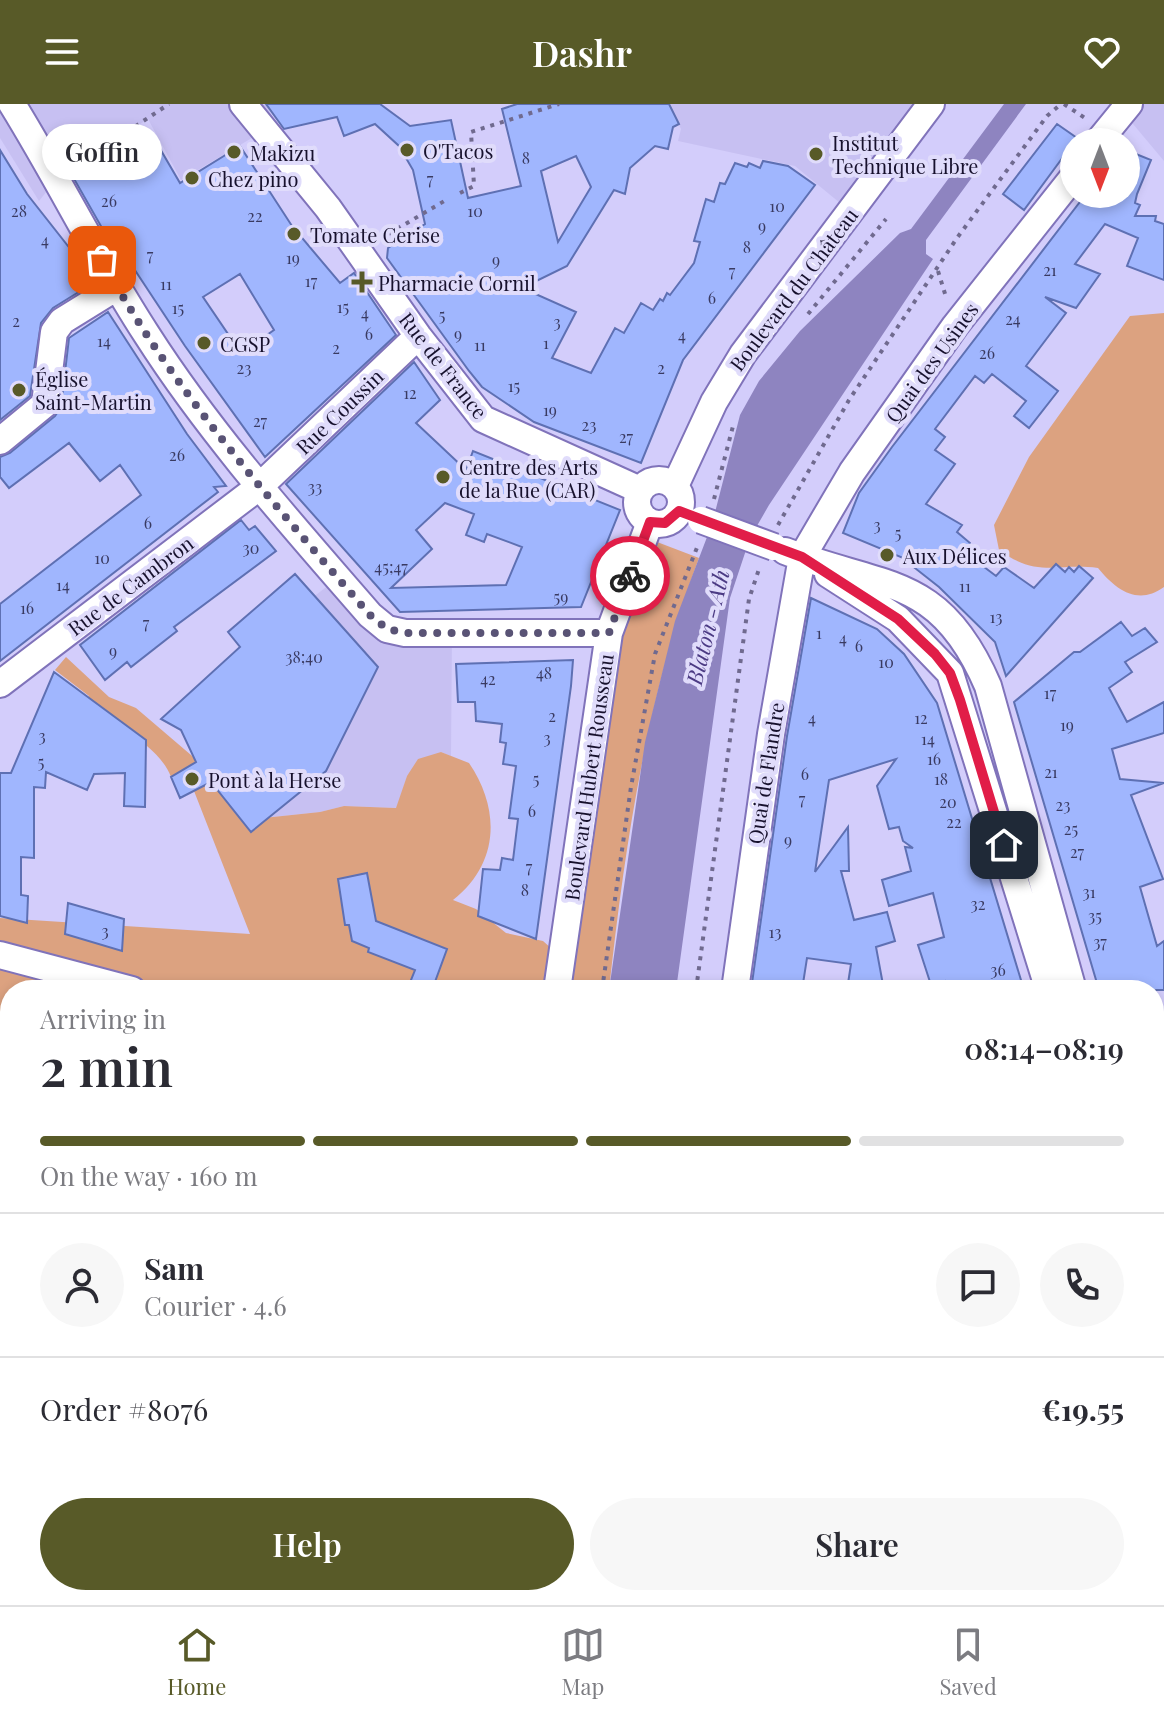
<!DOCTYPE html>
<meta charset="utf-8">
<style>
body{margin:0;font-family:"Playfair Display",serif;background:#f7f7f7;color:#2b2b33;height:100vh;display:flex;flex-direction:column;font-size:30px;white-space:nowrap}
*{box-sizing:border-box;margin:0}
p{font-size:26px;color:#7c7c81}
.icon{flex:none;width:44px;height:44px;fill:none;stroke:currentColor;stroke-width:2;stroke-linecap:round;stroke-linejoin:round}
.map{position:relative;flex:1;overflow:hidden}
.drawer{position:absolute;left:0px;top:876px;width:1164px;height:626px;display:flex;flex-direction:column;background:#fff;border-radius:32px 32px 0 0;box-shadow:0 4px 12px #0003}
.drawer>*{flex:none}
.needle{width:52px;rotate:180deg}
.tools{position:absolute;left:1060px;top:24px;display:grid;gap:16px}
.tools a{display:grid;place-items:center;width:80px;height:80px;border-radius:50%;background:#fff;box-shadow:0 4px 12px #0003;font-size:40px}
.pin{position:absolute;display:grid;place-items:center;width:68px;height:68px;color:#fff;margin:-34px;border-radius:16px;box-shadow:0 4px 12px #0006}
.courier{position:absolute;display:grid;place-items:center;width:80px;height:80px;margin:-40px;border:6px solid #e11d48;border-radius:50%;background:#fff;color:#222;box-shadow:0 2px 10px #0007}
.bubble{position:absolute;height:56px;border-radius:28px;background:#fff;box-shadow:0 4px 12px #0003;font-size:26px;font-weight:600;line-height:56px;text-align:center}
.overview em{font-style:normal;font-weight:600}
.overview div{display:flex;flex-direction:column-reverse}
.overview{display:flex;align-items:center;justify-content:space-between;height:136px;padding:0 40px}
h1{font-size:52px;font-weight:600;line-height:60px}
.bar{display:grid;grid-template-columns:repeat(4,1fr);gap:12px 8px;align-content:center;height:96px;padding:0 40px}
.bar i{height:10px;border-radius:6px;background:#e1e1e2}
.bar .on{background:#585a28}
.bar p{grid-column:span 4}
.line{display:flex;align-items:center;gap:20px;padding:0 40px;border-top:2px solid #e1e1e2}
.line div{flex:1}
.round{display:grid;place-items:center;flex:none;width:84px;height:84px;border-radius:42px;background:#f7f7f7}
.primary-button{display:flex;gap:16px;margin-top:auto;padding:16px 40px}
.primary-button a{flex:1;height:92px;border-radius:48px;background:#585a28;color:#fff;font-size:32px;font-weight:600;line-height:92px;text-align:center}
.primary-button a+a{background:#f7f7f7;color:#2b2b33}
header{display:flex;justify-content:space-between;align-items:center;height:104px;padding:0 40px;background:#585a28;color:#fff;font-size:36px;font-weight:600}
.tabs{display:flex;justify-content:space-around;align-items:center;height:112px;border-top:2px solid #e1e1e2;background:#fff;font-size:22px;color:#7c7c81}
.tabs a{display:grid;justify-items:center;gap:4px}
.tabs .on{color:#585a28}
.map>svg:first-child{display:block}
</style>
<header><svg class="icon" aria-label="menu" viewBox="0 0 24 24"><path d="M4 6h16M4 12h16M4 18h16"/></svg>Dashr<svg class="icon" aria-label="heart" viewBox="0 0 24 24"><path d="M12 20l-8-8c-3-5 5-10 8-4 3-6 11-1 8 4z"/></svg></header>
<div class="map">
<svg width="1164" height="1501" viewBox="0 0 1164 1501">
<rect width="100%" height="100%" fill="#d3cdfb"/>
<path fill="#c7c0f2" d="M0,0H266L279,26L262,28L181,76L148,15L58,73L39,97L0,34Z
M669,0H932L851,108L795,62L678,37L681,25Z
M1129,0H1164V57L1123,8Z
M338,474L370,511L452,529L451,652L441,648L407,672L397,704L344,702L320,708L253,715L175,608L191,587Z
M0,1019L10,1022V1492H416L415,1501H0Z"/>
<path fill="#dca280" d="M1164,209V483C1138,502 1116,486 1098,464C1057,459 1037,474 999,446L994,421L1029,353L1130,212Z
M644,433L699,454C647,592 625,740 609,886H10V915L0,912V814L250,830L194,687L213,677L253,715L320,708L344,702L396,704L407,672L418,655L441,648L469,659C501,706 499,760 453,796L476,805L506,829L543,837L562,854L609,529Z
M66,553L109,593L136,604L198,657L171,673C159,641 112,619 85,600L89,592L55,566Z
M624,1492H1015L1013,1501H624Z"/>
<path fill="#8e84c0" d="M1004,0H1026L926,136V150L933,155L769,401L750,434L730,494L676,886H609L645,638L675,517L712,420L740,311L759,277L800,227L900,129L911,125Z
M535,1492H612L613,1501H534Z"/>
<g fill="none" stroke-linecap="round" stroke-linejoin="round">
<path stroke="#8e84c0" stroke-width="44" d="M904,1501L906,1492"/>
</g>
<path fill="#a0b6fe" stroke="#5e70b3" stroke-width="2" fill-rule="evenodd" d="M266,0H380L410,22L451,16L468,94L521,82L502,5L517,0H669L679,20L673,23L668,45L655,42L630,64L625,90L614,86L567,162L522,184L576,208L552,254L591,269L615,224L624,229L641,199L653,206L660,195L663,197L667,189L670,191L694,159L700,138L694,137L706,95L714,98L720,79L725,80L735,59L747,63L749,59L760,64L763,57L788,62L815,81L683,256L641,359L534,318L482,283L469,267L387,154L388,144L425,120L413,66L399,42L375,20L344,32L337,13L284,25ZM576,52L591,83L558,138L541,67Z
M1057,20L1077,34L1024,106L1003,90Z
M152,31L180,79L240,42L292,122L340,179L354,169L396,231L265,353L185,242L119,142L114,145L73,73ZM240,170L274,226L241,249L203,193Z
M0,46L27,90L75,151L90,181L53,204L41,219L30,292L0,316Z
M1126,46L1151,56L1137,90L1135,99L1140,101L1135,112H1156L1155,117L1164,120V176L1127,162L1138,134L1105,120L1075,160L1100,170L1076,204L1045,193L1066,209L1026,262L1058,287L1029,324L1014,312L1026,297L992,270L984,279L975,272L935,325L945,333L935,346L955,360L926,400L962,421L957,428L970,439L967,450L996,472L1004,463L1034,484L1056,460L1065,468L1069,463L1074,468L1079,462L1093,474L1006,572L995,538L939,483L901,453L843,429L859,389L892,343L1086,90H1126Z
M108,208L187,330L226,382L214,383L218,388L0,557V500L141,391L120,361L100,377L69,339L9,384L0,373V353L10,349L55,312L61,303L69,234Z
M414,258L440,296L416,319L466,366L473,347L620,406L581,503L400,508L286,380ZM445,399L474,410L466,431L484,438L487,430L522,443L506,481L391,484L432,445L416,426Z
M241,416L249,426L255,422L276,447L174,523L177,527L131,563L127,558L105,576L80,541Z
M295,470L378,563L326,667L251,728L211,678L180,694L171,673L196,658L181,626L161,615L240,543L228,528Z
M811,494L877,525L904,550L937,599L1024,886H948L945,877L931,881L918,841L944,833L933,789L889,802L882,776L911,767L905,743L913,744L903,737L899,723L889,725L877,682L896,655L829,676L815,768L848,723L849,767H841L854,816L887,808L895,837L876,843L884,886H847L851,860L807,854L802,886H751L787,632Z
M1121,518L1132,532L1145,524L1157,538L1125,558L1132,568L1109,584L1127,618L1164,598V629L1112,645L1120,675L1164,679L1131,691L1163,775L1140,783L1157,842L1164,837V886H1099L1014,598L1074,548H1080Z
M573,556L571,582L536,835L478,812L483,765L500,766L502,754L513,756L518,715L509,714L516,662L503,660L506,639L500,638L502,620L476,617L475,598H458L456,560Z
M54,568L146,636L145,703L124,702L125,669L94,670L87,686L46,668L45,684L34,683V754L21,753V791L28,792L27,819L0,812V669H11Z
M367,769L376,817L447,845L432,886H407L415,866L368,848L369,844L352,837L349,821H345L338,775Z
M68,799L124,815L122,847L65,830Z"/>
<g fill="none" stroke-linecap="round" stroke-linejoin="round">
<g stroke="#8073ba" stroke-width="30">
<path id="minor" d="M12,0C59,76 98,156 147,231C211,331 292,421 370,511L387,525L405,529H609
M243,0L328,104L418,232L483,315L640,386
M1098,38L1129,0
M0,337L45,300L54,228L62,217L117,183
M637 398a22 22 0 1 1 44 0a22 22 0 1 1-44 0Z
M675,382L714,298L743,250L931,0
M785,447C884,485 940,470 988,582L1073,886
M828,470L898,515L950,569L1049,886
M0,580L260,382L418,232
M0,851L132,886
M557,886L609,529L650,418
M735,886L771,630L802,453L852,368L955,222L1074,72
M0,1019L10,1022
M1154,1097L1164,1106
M415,1501L416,1492"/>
</g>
<g stroke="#8073ba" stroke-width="38">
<path id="major" d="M1154,1131L1164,1122
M1154,1192L1164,1201
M1154,1286L1164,1263
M1041,1501L1043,1492
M1070,1501L1073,1492"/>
</g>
<path stroke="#706a8f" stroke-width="4" stroke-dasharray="4 6" stroke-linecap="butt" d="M1064,0L1085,14
M77,61L169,0
M460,89L474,82L471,28L559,0
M380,135L446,96
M938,167L946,193
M808,210L886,115
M714,395L733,322
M778,421L849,296L957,134L1047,12L1061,0
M602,886L631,683L655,550L698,441
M696,886L749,495L760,462
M624,1501V1492"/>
<use href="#minor" stroke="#fff" stroke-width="26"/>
<use href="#major" stroke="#fff" stroke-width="34"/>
<g stroke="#8073ba" stroke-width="30" stroke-linecap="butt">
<path id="minor-bridge" d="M701,416L774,443"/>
</g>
<use href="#minor-bridge" stroke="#fff" stroke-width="26"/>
</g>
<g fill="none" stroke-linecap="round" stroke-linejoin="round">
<path stroke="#595375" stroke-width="8" stroke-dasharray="0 14.4" d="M102,156C173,287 273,399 370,511L387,525L405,529H609L630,472"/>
<path stroke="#e11d48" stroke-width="10" d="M630,472L650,418L665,419L679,407L802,453L898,515L935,550L950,569L960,596L1004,741"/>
</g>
<g fill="#585a28" stroke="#e0dcfb" stroke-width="3">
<circle cx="407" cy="46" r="8"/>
<circle cx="234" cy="48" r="8"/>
<circle cx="816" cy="50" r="8"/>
<circle cx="192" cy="74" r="8"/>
<circle cx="294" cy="130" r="8"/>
<path d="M358 166h8v8h8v8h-8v8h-8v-8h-8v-8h8z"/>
<circle cx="204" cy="239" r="8"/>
<circle cx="19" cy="286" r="8"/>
<circle cx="443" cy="373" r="8"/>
<circle cx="887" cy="451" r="8"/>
<circle cx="192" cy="675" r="8"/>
</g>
<g text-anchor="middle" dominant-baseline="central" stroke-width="8" stroke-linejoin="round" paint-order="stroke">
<g font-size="16" fill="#393a61">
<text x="526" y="53">8</text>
<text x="430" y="74">7</text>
<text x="109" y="96">26</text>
<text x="777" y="101">10</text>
<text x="19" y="106">28</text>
<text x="475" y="106">10</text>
<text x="255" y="111">22</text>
<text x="762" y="121">9</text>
<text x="45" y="135">4</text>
<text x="747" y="142">8</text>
<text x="150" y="150">7</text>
<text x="293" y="153">19</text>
<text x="496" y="155">9</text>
<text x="1050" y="165">21</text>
<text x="732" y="166">7</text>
<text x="311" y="176">17</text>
<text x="166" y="179">11</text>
<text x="712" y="193">6</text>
<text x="343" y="202">15</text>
<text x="178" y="203">15</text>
<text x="365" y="208">4</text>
<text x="442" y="210">5</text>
<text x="1013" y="214">24</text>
<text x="16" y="216">2</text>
<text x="557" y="217">3</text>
<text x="369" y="229">6</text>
<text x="458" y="229">9</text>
<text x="682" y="230">4</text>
<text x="104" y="236">14</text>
<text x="546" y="238">1</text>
<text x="480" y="240">11</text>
<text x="336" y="243">2</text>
<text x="987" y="248">26</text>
<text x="244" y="263">23</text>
<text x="661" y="263">2</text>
<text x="514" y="281">15</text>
<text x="410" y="288">12</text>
<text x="550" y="305">19</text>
<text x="260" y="316">27</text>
<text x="589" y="320">23</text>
<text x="626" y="332">27</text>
<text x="177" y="350">26</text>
<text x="315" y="382">33</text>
<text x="148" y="418">6</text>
<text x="877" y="420">3</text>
<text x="898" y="428">5</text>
<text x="251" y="443">30</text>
<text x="102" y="453">10</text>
<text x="391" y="462">45;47</text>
<text x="63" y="480">14</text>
<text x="965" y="481">11</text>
<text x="561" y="492">59</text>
<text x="27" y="503">16</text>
<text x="996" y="512">13</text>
<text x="146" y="518">7</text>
<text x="819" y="528">1</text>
<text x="843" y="533">4</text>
<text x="859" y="541">6</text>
<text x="113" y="546">9</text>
<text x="304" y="552">38;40</text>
<text x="886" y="557">10</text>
<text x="544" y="568">48</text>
<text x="488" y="574">42</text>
<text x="1050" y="588">17</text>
<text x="552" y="611">2</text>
<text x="812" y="613">4</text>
<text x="921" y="613">12</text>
<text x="1067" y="620">19</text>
<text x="42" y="631">3</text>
<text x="547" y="633">3</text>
<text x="928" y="634">14</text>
<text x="934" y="654">16</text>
<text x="41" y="657">5</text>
<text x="1051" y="667">21</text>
<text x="805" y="669">6</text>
<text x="536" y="674">5</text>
<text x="941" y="674">18</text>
<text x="802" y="694">7</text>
<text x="948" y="697">20</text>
<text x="1063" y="700">23</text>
<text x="532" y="706">6</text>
<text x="954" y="717">22</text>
<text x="1071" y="724">25</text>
<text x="788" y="735">9</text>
<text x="1077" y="747">27</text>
<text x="529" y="762">7</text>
<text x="525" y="785">8</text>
<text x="1089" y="787">31</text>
<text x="978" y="799">32</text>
<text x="1095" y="811">35</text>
<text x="105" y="826">3</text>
<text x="775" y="827">13</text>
<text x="1100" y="837">37</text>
<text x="998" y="865">36</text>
</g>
<g font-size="20" fill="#17112d" stroke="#e0dcfb" text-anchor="start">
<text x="832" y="38">Institut<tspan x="832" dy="23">Technique Libre</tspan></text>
<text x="423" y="46">O'Tacos</text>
<text x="250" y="48">Makizu</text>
<text x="208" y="74">Chez pino</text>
<text x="310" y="130">Tomate Cerise</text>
<text x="378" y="178">Pharmacie Cornil</text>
<text x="220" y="239">CGSP</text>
<text x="35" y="274">Église<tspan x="35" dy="23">Saint-Martin</tspan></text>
<text x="459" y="362">Centre des Arts<tspan x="459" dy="23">de la Rue (CAR)</tspan></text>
<text x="903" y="451">Aux Délices</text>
<text x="208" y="675">Pont à la Herse</text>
</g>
<g font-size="20" fill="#17112d" stroke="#e0dcfb">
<text transform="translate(793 185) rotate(-53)">Boulevard du Château</text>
<text transform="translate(931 258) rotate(-54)">Quai des Usines</text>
<text transform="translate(444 261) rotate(52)">Rue de France</text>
<text transform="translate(339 307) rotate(-44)">Rue Coussin</text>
<text transform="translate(130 481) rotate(-37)">Rue de Cambron</text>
<text transform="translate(765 669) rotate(-81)">Quai de Flandre</text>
<text transform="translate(588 673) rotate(-82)">Boulevard Hubert Rousseau</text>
</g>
<g font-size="22" font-style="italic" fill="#4c3b84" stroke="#e0dcfb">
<text transform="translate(707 523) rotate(-76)">Blaton - Ath</text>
</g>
</g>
</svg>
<div class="tools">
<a><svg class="needle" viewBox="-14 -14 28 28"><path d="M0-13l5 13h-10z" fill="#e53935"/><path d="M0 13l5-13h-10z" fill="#7c7c81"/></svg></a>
</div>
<div class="pin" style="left:102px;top:156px;background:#ea580c"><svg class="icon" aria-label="bag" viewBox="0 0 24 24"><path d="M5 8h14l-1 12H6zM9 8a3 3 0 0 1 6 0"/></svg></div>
<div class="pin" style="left:1004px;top:741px;background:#1f2937"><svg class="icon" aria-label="home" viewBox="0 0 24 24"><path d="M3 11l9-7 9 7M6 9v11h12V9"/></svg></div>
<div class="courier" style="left:630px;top:472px"><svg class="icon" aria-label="bike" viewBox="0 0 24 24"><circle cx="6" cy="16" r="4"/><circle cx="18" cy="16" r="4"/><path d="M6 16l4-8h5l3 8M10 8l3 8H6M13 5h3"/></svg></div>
<div class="bubble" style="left:42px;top:20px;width:120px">Goffin</div>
<section class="drawer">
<div class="overview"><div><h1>2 min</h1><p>Arriving in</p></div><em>08:14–08:19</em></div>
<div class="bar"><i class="on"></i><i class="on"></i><i class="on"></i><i></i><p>On the way · 160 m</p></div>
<div class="line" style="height:144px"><a class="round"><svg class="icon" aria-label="person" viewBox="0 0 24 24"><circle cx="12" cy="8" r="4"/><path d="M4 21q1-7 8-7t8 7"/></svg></a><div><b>Sam</b><p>Courier · 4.6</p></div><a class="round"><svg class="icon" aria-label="chat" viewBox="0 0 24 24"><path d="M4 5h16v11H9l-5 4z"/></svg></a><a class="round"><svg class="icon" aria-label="phone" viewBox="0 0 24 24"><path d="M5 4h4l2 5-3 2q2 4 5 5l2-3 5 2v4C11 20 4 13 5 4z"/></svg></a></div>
<div class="line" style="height:104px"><div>Order #8076</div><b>€19.55</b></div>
<div class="primary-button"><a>Help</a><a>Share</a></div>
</section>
</div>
<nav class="tabs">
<a class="on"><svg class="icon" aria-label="home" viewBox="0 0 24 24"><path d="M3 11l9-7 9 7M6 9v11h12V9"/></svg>Home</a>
<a><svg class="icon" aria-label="map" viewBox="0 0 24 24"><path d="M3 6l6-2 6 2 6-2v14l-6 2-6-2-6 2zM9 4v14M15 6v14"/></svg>Map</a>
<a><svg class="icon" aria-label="saved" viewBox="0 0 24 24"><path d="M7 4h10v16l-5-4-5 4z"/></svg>Saved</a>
</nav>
